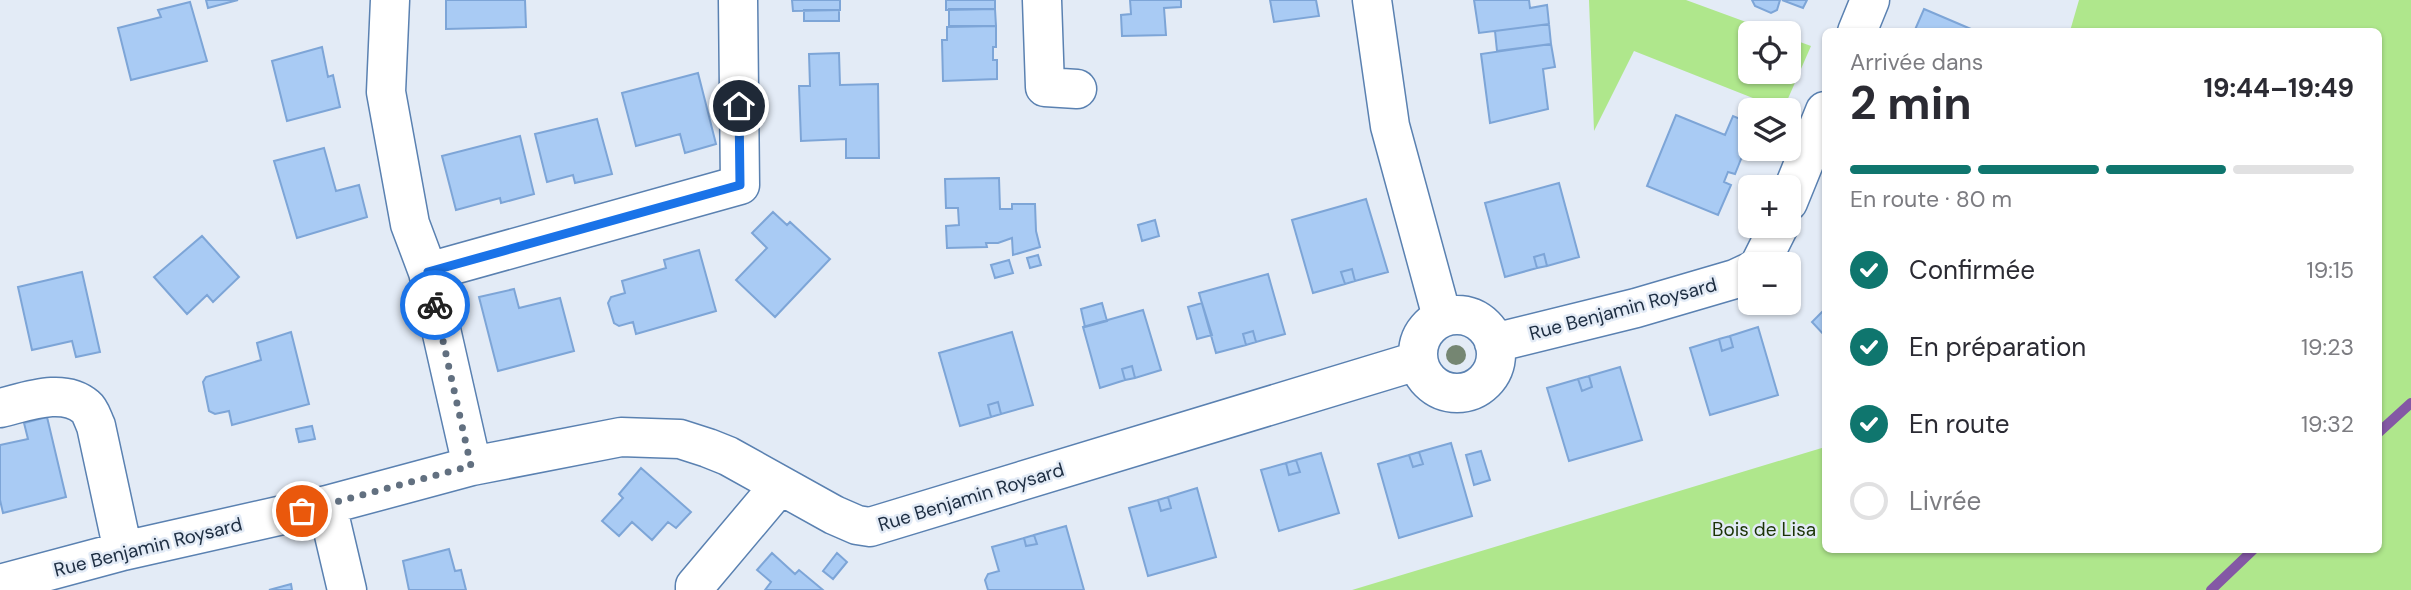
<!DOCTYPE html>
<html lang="fr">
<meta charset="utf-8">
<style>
body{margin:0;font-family:"DM Sans",sans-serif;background:#f2f2f3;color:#2b2b33;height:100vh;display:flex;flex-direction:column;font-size:26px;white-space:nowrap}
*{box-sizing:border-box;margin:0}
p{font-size:23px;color:#7c7c81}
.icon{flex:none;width:38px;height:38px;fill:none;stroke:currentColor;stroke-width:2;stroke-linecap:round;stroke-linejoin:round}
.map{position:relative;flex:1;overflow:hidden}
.details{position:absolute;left:1822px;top:28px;width:560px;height:525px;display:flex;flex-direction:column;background:#fff;border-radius:10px;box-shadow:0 2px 5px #0004}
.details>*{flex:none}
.tools{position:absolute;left:1738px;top:21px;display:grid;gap:14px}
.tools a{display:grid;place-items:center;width:63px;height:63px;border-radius:10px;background:#fff;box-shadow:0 2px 5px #0004;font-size:35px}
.pin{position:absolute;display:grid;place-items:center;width:60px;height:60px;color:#fff;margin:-30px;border:4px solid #fff;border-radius:50%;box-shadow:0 2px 7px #0007}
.courier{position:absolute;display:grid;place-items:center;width:70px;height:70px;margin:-35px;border:5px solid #1a73e8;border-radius:50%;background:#fff;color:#222;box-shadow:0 2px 9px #0007}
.headline em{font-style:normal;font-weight:700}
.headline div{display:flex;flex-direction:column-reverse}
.headline{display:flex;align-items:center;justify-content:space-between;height:119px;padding:0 28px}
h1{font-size:46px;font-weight:700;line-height:52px}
.bar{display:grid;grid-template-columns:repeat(4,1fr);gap:10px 7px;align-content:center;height:84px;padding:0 28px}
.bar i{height:9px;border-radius:5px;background:#e1e1e2}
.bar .active{background:#0f766e}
.bar p{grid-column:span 4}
ol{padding:0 28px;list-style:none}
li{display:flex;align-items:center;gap:21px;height:77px}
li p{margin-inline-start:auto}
li .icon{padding:7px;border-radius:50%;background:#0f766e;color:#fff;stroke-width:4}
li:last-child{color:#7c7c81}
li i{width:38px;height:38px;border:4px solid #e1e1e2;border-radius:50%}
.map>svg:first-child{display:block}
</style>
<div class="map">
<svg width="2411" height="590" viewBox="0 0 2411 590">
<rect width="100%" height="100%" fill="#e3ebf6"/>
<path fill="#afe78c" d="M1589,0H1686L1776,33H1750V72H1788L1789,38L1811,46L1783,110L1634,51L1594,131Z
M2079,0H2411V590H1352L1825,447V550H2378V32L2070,31Z"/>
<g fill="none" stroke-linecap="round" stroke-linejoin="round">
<path stroke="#8458a5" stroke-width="10" d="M2378,433L2411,403
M2211,590L2253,550"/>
</g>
<path fill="#a9cbf4" stroke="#7da5d7" stroke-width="2" d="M206,0H238L208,8Z
M446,0H525L526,27L446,29Z
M792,0H840V10L793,11Z
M946,0H995V9L946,10Z
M1130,0H1181V7L1164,8L1166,35L1122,36L1121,15L1131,14Z
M1270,0H1316L1319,16L1274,22Z
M1474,0H1529L1530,8L1547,5L1549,24L1479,33Z
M1752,0H1780L1777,10L1771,13L1755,6Z
M1782,0H1807L1803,8Z
M190,2L207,61L131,80L118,28L161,17L158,10Z
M949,9H995L996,26H949Z
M1924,9L1978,32H1914Z
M804,10H839V21H804Z
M1549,24L1551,44L1497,51L1495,31Z
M996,26V47H993V60H997V79L943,81L942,40H947V27Z
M1551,44L1555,67L1543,69L1548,109L1490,123L1481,54Z
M322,47L328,77L333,75L340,107L287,121L272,61Z
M839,53L840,85L878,84L879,158H846V139L801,141L799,86H810L809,54Z
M698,73L716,144L685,153L680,134L636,146L622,93Z
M1676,115L1725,135L1733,116L1750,123L1744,142L1747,144L1735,174L1728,172L1724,182L1731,185L1718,215L1647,186Z
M597,119L612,174L575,183L573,175L547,182L535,134Z
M520,136L534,194L501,203L500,198L456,210L442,156Z
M324,148L336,191L359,185L367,217L297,238L274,161Z
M999,178L1000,209H1012V204H1035L1036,231L1040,247L1013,255L1012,238L998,243H986L987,247L947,248L946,226L959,225L958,208H946L945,179Z
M1559,183L1579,257L1547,266L1544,254L1534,257L1537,268L1505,277L1485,203Z
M1366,199L1388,272L1355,281L1352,269L1341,272L1345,284L1313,293L1292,220Z
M773,212L787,225L790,222L830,259L775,317L736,280L767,248L752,233Z
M1155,220L1159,236L1142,241L1138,225Z
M202,236L239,277L213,302L207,295L187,314L154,277Z
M699,250L716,311L636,334L633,322L619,326L614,323L608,303L611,297L625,293L622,281L666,268L664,260Z
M1544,254L1547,266L1537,268L1534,257Z
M1038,255L1041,265L1030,268L1027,258Z
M1009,260L1013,273L995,278L991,265Z
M1352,269L1355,281L1345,284L1341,272Z
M82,272L100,352L76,357L72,341L32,350L18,287Z
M1268,274L1285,334L1256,342L1253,331L1243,334L1246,345L1216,353L1199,293Z
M514,289L519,308L560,298L574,351L498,371L479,297Z
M1102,303L1107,321L1085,327L1081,309Z
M1202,303L1212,335L1197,339L1188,307Z
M1825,309V336L1812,322Z
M1143,310L1161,370L1135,378L1132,366L1122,369L1125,380L1100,388L1083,327Z
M1758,327L1778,395L1710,415L1690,348L1719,339L1722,351L1733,347L1730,336Z
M1253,331L1256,342L1246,345L1243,334Z
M291,332L309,404L232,425L229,411L215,414L209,411L203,382L206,377L261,360L257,343Z
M1012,332L1033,405L1001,414L998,402L988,405L991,417L960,426L939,353Z
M1730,336L1733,347L1722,351L1719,339Z
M1132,366L1135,378L1125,380L1122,369Z
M1620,367L1642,440L1569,461L1547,388L1578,379L1582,391L1592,387L1589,376Z
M1589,376L1592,387L1582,391L1578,379Z
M998,402L1001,414L991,417L988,405Z
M47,417L66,497L3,513L0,500V445L28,439L24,423Z
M312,426L315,439L299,442L296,429Z
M1451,443L1472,516L1399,538L1378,464L1409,455L1413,467L1423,464L1419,452Z
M1481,451L1490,480L1474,485L1466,455Z
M1419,452L1423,464L1413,467L1409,455Z
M1321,453L1339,513L1279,531L1261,470L1286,463L1289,475L1300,472L1296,460Z
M1296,460L1300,472L1289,475L1286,463Z
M641,468L691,512L676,528L668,522L652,540L632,522L619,536L602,521L623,498L619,494Z
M1197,488L1216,557L1148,576L1129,508L1158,500L1161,511L1171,508L1168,497Z
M1168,497L1171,508L1161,511L1158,500Z
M1066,526L1084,590H988L985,580L988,574L999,571L992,547L1024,538L1026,546L1037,544L1034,535Z
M1034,535L1037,544L1026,546L1024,538Z
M449,549L455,571L461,570L466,590H409L403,561Z
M772,553L795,574L799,570L823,590H765L771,582L757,570Z
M837,553L847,562L833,579L823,571Z
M291,584L292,590H269Z"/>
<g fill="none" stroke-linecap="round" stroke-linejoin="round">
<g stroke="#5a81b1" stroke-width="41">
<path id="minor" d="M390,0L386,92L410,224L428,272L472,466
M1042,0L1045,87L1077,89
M1372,0L1390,126L1442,317
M1857,32L1870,0
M1788,202L1825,111
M1760,264L1779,226
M428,272L740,185L738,0
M1418 354a39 39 0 1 1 78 0a39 39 0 1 1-78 0Z
M1494,343L1636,308L1735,279L1750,272
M0,408C26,402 63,387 86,407C91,411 93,420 96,426L123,551
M327,505L347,590
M0,584L123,551L327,505L472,466L621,437L680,439L708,448L728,456L834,515L857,525L870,527L1417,361
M695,590V586L780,485"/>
</g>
<use href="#minor" stroke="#fff" stroke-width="38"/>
</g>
<circle fill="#758672" cx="1456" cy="355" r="10"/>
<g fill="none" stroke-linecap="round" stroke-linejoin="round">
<path stroke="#627080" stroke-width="7" stroke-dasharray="0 12.6" d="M302,511L471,466L435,305"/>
<path stroke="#1a73e8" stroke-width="9" d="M435,305L428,272L740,185L739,106"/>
</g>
<g text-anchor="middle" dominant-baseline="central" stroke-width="5" stroke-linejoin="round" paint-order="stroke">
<g font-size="19" fill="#1d2d41" stroke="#e3ebf6">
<text transform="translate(1623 309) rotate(-15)">Rue Benjamin Roysard</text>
<text transform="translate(971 497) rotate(-17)">Rue Benjamin Roysard</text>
<text transform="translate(148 547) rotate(-14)">Rue Benjamin Roysard</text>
</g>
<g font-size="19" fill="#1b3406" stroke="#e3ebf6">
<text x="1764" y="529">Bois de Lisa</text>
</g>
</g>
</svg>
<div class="tools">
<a><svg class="icon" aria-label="locate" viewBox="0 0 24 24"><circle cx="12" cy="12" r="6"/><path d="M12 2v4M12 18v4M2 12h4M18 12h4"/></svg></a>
<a><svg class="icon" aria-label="layers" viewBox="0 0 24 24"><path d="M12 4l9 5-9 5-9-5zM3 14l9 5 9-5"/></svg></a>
<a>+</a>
<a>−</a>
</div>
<div class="pin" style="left:302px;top:511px;background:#ea580c"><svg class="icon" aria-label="bag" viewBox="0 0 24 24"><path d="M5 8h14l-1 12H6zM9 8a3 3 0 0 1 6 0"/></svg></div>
<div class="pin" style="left:739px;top:106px;background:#1f2937"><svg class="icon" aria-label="home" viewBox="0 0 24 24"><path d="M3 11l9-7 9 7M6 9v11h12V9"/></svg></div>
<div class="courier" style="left:435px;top:305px"><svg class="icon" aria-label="bike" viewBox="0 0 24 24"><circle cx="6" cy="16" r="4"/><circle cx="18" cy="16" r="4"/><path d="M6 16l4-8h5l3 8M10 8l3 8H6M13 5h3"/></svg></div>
<section class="details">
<div class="headline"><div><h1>2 min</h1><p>Arrivée dans</p></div><em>19:44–19:49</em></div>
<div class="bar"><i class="active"></i><i class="active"></i><i class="active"></i><i></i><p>En route · 80 m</p></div>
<ol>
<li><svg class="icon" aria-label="check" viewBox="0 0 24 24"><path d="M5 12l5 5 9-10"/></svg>Confirmée<p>19:15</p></li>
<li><svg class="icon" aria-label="check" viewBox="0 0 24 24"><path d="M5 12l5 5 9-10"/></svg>En préparation<p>19:23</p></li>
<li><svg class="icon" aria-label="check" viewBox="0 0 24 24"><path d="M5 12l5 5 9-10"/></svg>En route<p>19:32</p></li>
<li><i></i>Livrée</li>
</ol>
</section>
</div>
